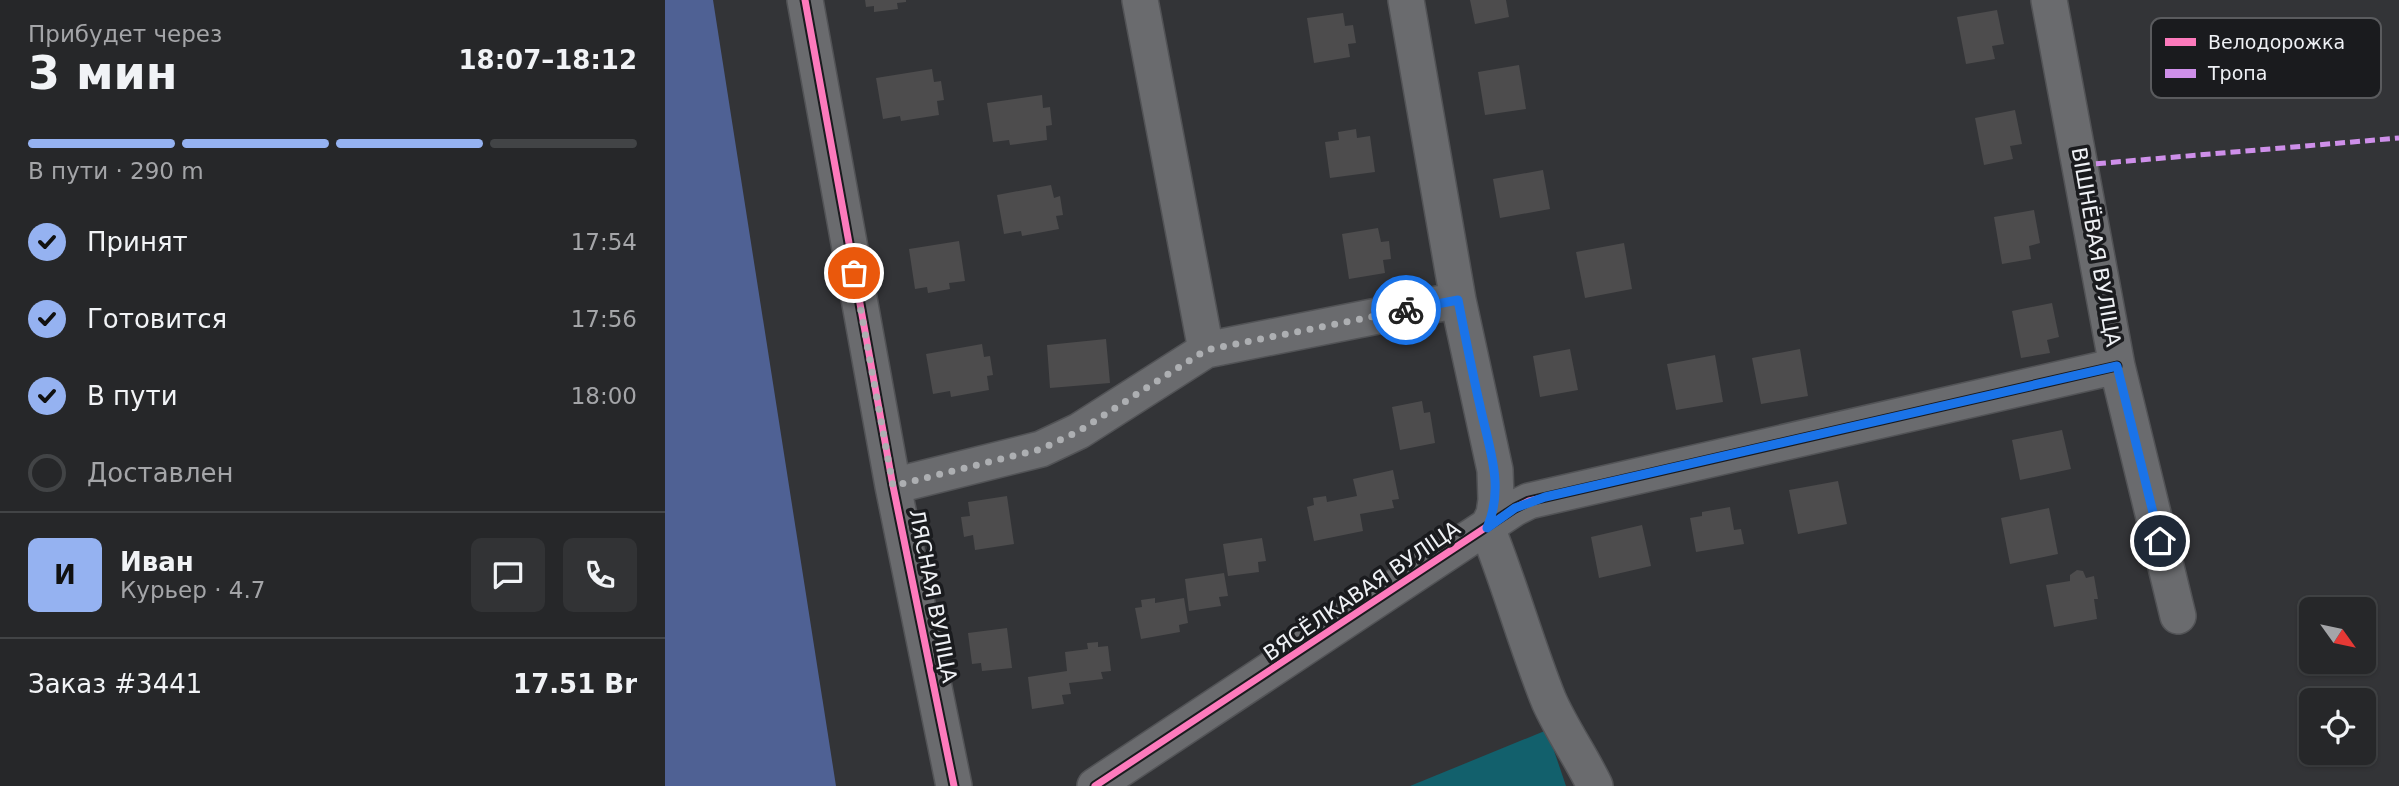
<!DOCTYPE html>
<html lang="ru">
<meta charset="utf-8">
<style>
body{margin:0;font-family:"DejaVu Sans",sans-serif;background:#323335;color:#f1f3f6;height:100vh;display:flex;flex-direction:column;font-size:26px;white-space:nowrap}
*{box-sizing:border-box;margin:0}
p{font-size:23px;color:#a4a5a8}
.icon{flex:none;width:38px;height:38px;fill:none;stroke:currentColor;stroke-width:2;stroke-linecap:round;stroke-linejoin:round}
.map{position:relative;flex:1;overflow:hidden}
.side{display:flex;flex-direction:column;background:#262729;width:665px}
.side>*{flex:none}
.needle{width:46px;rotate:123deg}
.tools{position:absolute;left:1634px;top:597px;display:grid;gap:14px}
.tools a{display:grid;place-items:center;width:77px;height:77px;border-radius:10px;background:#262729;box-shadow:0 2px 5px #0004,0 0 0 2px #424446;font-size:35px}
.pin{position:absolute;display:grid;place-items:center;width:60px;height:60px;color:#fff;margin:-30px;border:4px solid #fff;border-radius:50%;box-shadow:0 2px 7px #0007}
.courier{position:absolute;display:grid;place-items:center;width:70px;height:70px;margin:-35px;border:5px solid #1a73e8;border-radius:50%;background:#fff;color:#222;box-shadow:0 2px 9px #0007}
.summary em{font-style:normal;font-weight:700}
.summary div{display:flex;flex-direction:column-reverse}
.summary{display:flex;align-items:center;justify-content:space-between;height:119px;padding:0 28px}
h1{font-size:46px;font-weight:700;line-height:52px}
.bar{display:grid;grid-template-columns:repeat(4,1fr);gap:10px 7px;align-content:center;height:84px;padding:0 28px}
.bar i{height:9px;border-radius:5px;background:#424446}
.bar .on{background:#95b2f1}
.bar p{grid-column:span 4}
.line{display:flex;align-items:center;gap:18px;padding:0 28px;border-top:2px solid #424446}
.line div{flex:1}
.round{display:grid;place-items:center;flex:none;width:74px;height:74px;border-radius:10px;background:#323335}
ol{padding:0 28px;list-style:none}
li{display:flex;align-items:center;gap:21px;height:77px}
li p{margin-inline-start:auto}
li .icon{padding:7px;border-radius:50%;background:#95b2f1;color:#111;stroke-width:4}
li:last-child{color:#a4a5a8}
li i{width:38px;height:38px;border:4px solid #424446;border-radius:50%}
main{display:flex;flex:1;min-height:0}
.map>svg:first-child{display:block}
</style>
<main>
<section class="side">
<div class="summary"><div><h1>3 мин</h1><p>Прибудет через</p></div><em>18:07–18:12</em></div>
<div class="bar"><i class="on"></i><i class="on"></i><i class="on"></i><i></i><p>В пути · 290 m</p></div>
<ol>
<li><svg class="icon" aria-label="check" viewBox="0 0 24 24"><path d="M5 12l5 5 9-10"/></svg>Принят<p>17:54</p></li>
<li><svg class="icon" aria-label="check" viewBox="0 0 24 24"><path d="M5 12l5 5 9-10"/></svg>Готовится<p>17:56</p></li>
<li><svg class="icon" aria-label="check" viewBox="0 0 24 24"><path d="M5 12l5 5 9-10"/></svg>В пути<p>18:00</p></li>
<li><i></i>Доставлен</li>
</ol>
<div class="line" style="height:126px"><b class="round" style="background:#95b2f1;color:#111">И</b><div><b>Иван</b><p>Курьер · 4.7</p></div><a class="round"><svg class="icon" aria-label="chat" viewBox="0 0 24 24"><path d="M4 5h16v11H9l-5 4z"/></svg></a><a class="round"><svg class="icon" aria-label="phone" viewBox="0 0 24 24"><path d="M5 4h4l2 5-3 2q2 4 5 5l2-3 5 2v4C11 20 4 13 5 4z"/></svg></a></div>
<div class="line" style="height:91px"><div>Заказ #3441</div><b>17.51 Br</b></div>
</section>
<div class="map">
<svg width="1734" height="786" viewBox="0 0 1734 786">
<rect width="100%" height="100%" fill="#333437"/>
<path fill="#4f6194" d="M0,0H48L171,786H0Z"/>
<path fill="#12606c" d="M882,730L901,786H745Z"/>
<path fill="#4d4c4d" d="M200,0H241V2L232,3L233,9L209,12V6L201,7Z
M805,0H841L844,17L810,24Z
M1332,10L1339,44L1327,46L1330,59L1301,64L1292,17Z
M678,13L680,26L688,25L691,43L683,44L685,57L649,63L642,18Z
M854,65L861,109L820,115L813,72Z
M267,69L269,82L276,81L279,100L272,101L274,115L236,121L235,116L218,119L211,78Z
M377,95L378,108L385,107L387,125L381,126L382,140L345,145L344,140L328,142L322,103Z
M1350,110L1357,144L1345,146L1348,159L1319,165L1310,118Z
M691,129L692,138L705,136L710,172L665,178L660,142L674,140L673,132Z
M878,170L885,209L835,218L828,179Z
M386,185L389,198L395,196L398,215L391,216L394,229L357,236L356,231L339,234L332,195Z
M1369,210L1375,243L1364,246L1366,259L1337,264L1329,217Z
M713,228L716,242L724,241L726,259L718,260L720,273L684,279L677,234Z
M294,241L300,281L284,283L285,289L263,293L262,287L250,289L244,249Z
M959,243L967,289L920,298L911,252Z
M1387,303L1394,337L1382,340L1385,353L1356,358L1347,311Z
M441,339L445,383L385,388L382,345Z
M317,344L319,357L325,356L328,375L322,376L324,390L286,397L285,391L268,394L261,354Z
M905,349L913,390L875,397L868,356Z
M1135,349L1143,396L1096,404L1087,358Z
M1050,355L1058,402L1011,410L1002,364Z
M757,401L759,413L765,412L770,443L735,450L727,407Z
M1397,430L1406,469L1355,480L1347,440Z
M728,470L734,499L727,500L729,508L695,514L698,531L649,541L642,507L649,505L648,498L661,496L662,502L692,496L688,479Z
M1173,481L1182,524L1133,534L1124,490Z
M342,496L349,544L310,550L308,535L299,537L296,517L305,516L303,502Z
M1065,507L1069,530L1076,529L1079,544L1031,552L1025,518L1037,516V512Z
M1384,508L1393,554L1345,564L1336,518Z
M977,525L986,566L934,578L926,537Z
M597,538L601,561L593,562L594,572L563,576L558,544Z
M1412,570L1418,571L1421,578L1429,576L1433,599H1429L1432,619L1389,627L1381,585L1405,581V575Z
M559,573L563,596L554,597L556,606L524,611L520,579Z
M490,598V603L519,598L523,623L514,625L515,632L476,639L470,608L477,607L476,600Z
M342,628L347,668L317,671L316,663L307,664L303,633Z
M433,642V647L443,646L446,671L436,672L438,679L404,683L406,694L397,695L399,704L367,709L363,677L402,671L400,652L423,649L422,643Z"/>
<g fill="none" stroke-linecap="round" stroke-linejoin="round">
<g stroke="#525356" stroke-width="38">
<path id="minor" d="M140,0L228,486L289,786
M475,0L541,350
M741,0L793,300L830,470L831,500L829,514L822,528
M1384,0L1452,366L1513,616
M228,486L376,449L414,431L541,350L793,300
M822,528C845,585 861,644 884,701C897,730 916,757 930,786
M430,786L850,508L864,501L1452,366"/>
</g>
<use href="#minor" stroke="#6a6b6e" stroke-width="35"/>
<path stroke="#ce8fe9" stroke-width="5" stroke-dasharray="10 5" stroke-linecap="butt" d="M1416,165L1734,138"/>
<g stroke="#1a1b1e" stroke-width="11">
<path id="cycleway" d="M140,0L228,486L289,786
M430,786L850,508L864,501L1452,366"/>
</g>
<use href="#cycleway" stroke="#fd7abc" stroke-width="7"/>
</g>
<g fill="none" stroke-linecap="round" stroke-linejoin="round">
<path stroke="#adafb2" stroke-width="7" stroke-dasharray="0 12.6" d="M189,273L228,486L376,449L414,431L541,350L741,310"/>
<path stroke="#1a73e8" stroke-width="9" d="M741,310L793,300C800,335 807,371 815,406C824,448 840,487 822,528L850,508L880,497L1452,366L1495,541"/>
</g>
<g text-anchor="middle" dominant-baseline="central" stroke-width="7" stroke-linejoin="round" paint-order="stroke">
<g font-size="21" fill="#eff1f5" stroke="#1a1b1e">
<text transform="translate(1431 247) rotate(80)">ВІШНЁВАЯ ВУЛІЦА</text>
<text transform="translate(697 591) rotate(-34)">ВЯСЁЛКАВАЯ ВУЛІЦА</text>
<text transform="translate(268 596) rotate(79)">ЛЯСНАЯ ВУЛІЦА</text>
</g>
</g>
<rect x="1486" y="18" width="230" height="80" rx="10" fill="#1a1b1e" stroke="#5a5b5e" stroke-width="2"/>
<rect x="1500" y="38" width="31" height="8" fill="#fd7abc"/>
<rect x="1500" y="69" width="31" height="9" fill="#ce8fe9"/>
<g font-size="19" fill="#eff1f5">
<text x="1543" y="49">Велодорожка</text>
<text x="1543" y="80">Тропа</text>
</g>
</svg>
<div class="tools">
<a><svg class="needle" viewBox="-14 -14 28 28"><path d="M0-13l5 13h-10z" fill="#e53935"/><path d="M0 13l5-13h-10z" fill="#a4a5a8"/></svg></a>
<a><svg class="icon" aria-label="locate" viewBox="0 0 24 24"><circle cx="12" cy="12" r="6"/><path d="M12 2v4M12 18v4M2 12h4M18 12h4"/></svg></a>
</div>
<div class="pin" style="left:189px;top:273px;background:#ea580c"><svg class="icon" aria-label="bag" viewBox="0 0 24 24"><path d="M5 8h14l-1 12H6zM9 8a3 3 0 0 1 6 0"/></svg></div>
<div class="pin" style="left:1495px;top:541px;background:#1f2937"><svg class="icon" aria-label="home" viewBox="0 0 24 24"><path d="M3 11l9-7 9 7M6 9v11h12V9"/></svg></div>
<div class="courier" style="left:741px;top:310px"><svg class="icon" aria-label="bike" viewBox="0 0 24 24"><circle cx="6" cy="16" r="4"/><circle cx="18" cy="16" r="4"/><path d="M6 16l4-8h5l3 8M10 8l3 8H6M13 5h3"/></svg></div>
</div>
</main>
